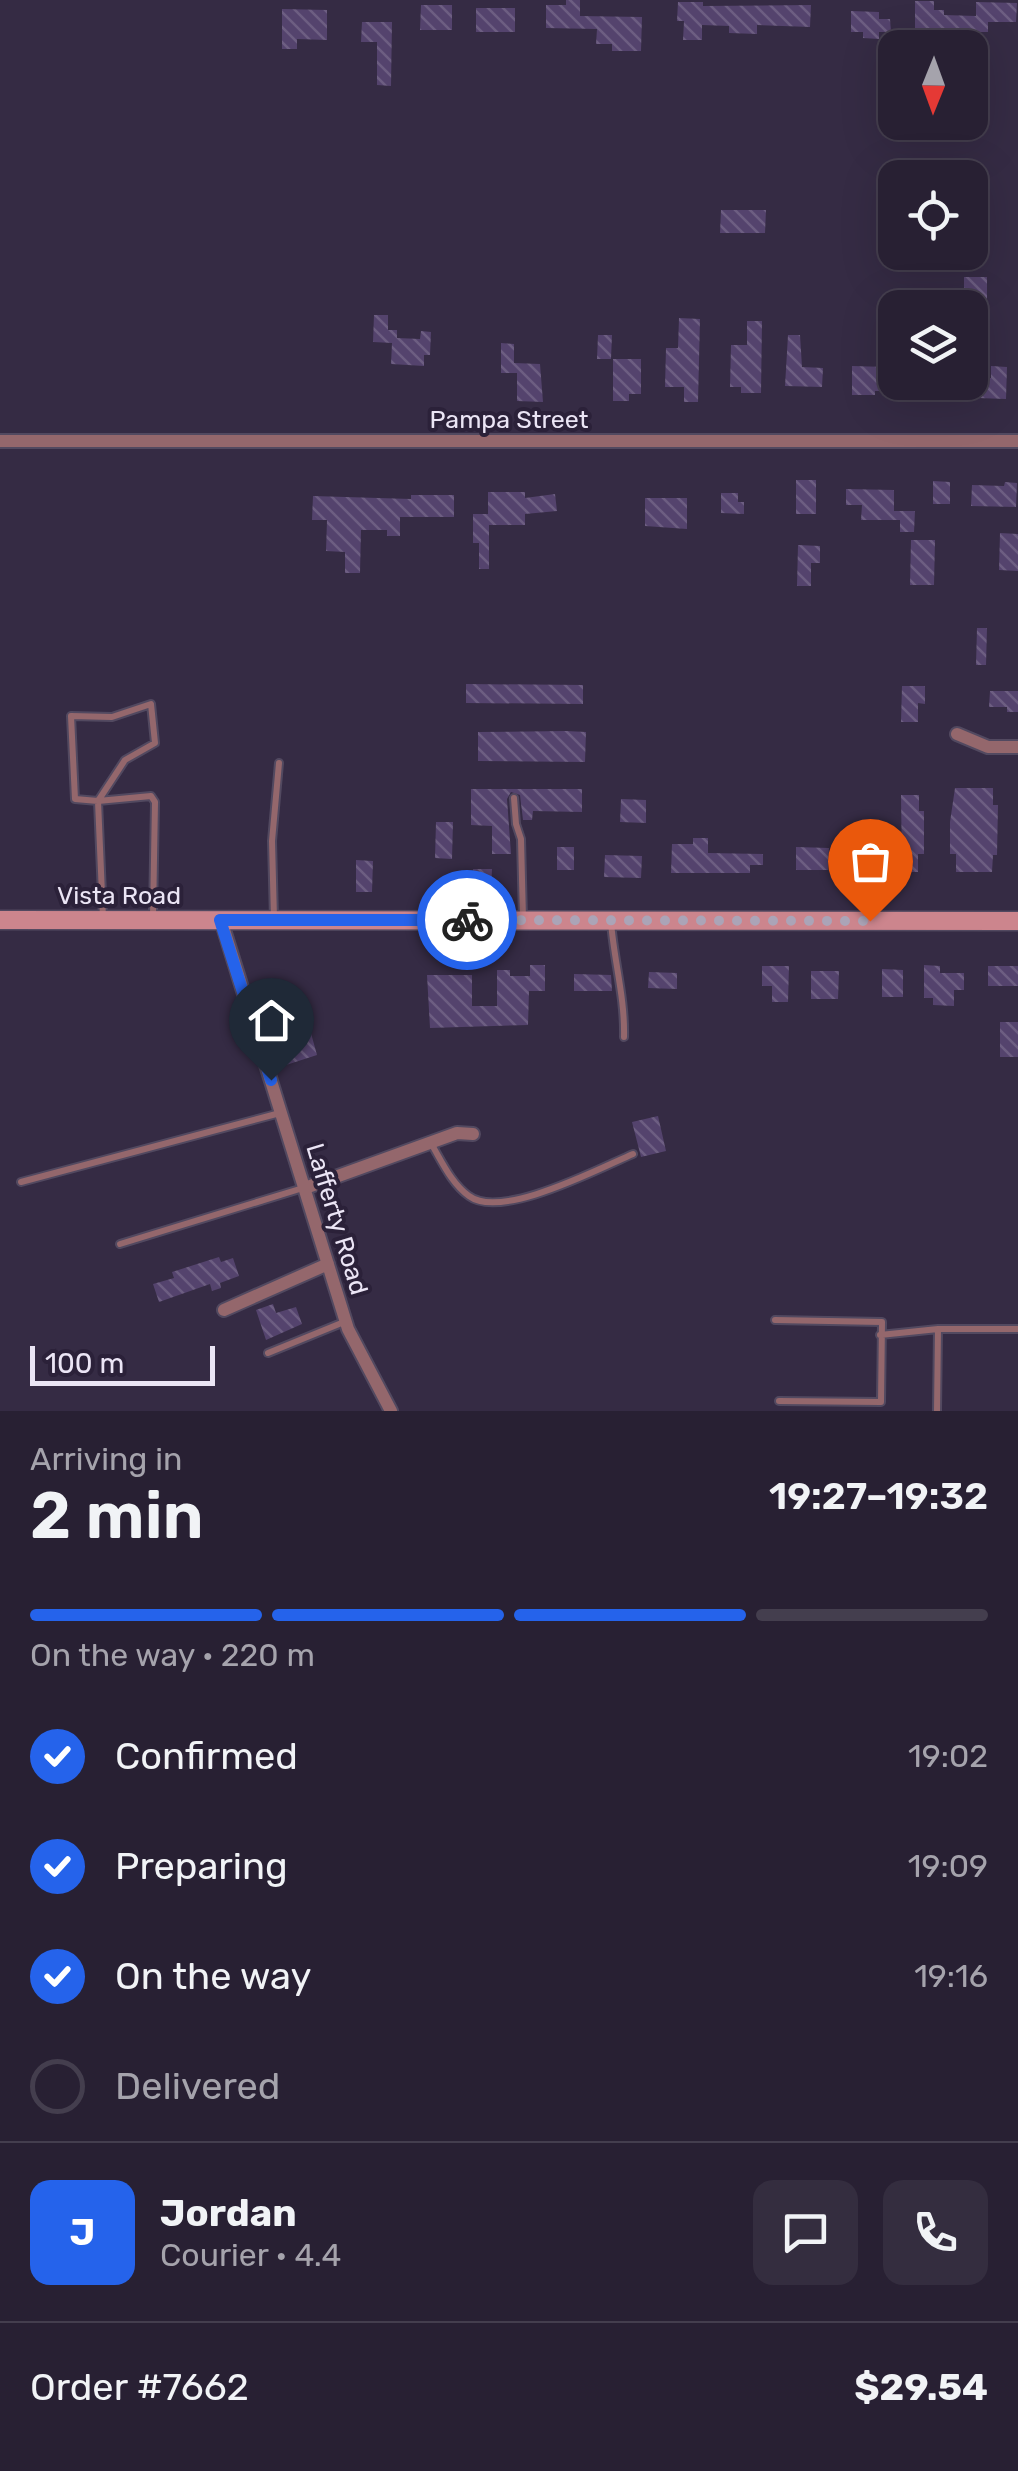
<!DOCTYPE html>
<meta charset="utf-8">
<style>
body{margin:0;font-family:Rubik,sans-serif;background:#342d3f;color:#f1f3f6;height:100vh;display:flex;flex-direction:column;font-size:38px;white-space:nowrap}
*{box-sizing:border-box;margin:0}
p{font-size:32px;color:#a5a3ac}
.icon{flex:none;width:55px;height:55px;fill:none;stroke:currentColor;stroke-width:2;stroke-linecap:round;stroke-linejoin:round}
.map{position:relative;height:1411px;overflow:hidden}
.drawer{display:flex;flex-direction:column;background:#282033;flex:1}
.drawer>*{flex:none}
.needle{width:65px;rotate:181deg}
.controls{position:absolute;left:878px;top:30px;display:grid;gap:20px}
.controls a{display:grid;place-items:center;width:110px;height:110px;border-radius:20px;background:#282033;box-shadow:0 10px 40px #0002,0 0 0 2px #443e4e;font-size:50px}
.scale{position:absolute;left:30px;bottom:25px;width:185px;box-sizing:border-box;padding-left:10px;border:5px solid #ebe5f5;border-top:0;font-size:28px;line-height:35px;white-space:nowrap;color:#ebe5f5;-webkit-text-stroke:8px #2b2139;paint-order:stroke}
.pin{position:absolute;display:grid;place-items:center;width:85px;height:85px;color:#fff;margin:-102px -42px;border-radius:50% 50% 50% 0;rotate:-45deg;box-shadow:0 0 10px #0007}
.pin .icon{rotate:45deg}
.courier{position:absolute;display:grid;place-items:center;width:100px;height:100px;margin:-50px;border:8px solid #2563eb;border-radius:50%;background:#fff;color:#222;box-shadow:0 2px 12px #0007}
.headline em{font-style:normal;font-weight:600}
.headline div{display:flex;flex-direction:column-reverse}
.headline{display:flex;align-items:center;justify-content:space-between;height:170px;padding:0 30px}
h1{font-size:65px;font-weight:600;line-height:75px}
.bar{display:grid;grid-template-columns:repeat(4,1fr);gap:15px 10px;align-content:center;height:120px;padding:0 30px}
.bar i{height:12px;border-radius:8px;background:#443e4e}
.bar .selected{background:#2563eb}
.bar p{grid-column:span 4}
.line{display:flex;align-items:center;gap:25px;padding:0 30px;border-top:2px solid #443e4e}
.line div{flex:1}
.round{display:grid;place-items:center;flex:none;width:105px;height:105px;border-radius:20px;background:#342d3f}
ol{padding:0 30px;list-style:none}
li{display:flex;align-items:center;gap:30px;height:110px}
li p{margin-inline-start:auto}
li .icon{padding:10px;border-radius:50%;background:#2563eb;color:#fff;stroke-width:4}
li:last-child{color:#a5a3ac}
li i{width:55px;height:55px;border:5px solid #443e4e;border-radius:50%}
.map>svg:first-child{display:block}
</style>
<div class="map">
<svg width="1018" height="1411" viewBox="0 0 1018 1411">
<defs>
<pattern id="building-back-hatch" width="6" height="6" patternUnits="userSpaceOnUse" patternTransform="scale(2.5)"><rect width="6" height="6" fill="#54436d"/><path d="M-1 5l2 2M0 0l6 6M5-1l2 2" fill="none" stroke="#6d5e82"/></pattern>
</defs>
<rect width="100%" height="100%" fill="#352b44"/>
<path fill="url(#building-back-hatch)" d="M566,0H580V16L642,17L641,51H612V44H596L597,29L546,28V5H566Z
M915,1H934V10H944V15L976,16V2L1017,3L1016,22H988V32H980L979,49L942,45V30H915Z
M678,2H703V6L811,5L810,27L757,25V34L729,33V26L702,25V40H683L684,21H677Z
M421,5H452V30H420Z
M476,8H515V32H476Z
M282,9L327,10V40L297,39V49H282Z
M851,11L879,12V19H890L891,32H879V39L863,38V32H851Z
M362,22H392L391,86L377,85V42H361Z
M721,210H766L765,233H720Z
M964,277H987V312H970V308H964Z
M374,315H388V330H397V338L420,339L421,331L431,332L430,355H424V366L391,364L392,343L373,342Z
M679,318L700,319L698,402H684V387H665L666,348H678Z
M747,321H762L761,393H741V387H730L731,345H747Z
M598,335H612L611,359H597Z
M788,335H800L802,367L823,368L822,387L785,386Z
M501,343L514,344V363L540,364L543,402L517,401V373H501Z
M613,359H641V394H629V401H613Z
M852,366L887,367V391H875V395H852Z
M991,366L1007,367L1006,399L977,398V378H991Z
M796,480H816V514H796Z
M933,481L950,482V504H933Z
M1005,482L1017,483L1016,507L971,506L972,485L1004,486Z
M846,489L894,490V511H915L914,532H900V520H861L862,505H846Z
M488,492H525V498L555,494L557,511L525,514V525H489V569H479V543H473V514H488Z
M721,493H738V502H744V514L721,513Z
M411,495H454V517H400V536H387V530H361L360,573H345V552L326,551L327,520H312L313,496L411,499Z
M645,498H687V529L645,526Z
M1000,533L1018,534V571L999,570Z
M911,540H935L934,585H910Z
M798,545L820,546V563H811V586H797Z
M977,628H987L986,665H976Z
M466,684L583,685V704L466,703Z
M902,686H925V704L918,703V722H901Z
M990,691H1018V712H1007V707H989Z
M566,731L586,732L585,762L478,761V732Z
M955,788H993V805H998L997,855H993L992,872H956V854H950V822Z
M471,789H582V812L533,811L532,820H523L520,795L511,792L507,799L511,854H492V826L471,825Z
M901,795H919V811H924V854H918V872H902Z
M621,799L646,800V823L620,822Z
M436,822H453L452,859L435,858Z
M693,838H708V853L763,854V865H750V873H671L672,844H693Z
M847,841L862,842V855H883V871H847Z
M557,847H574V870H557Z
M796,847L829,848L828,870H796Z
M605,855L642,856L641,878L604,877Z
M356,860L373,861L372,892H356Z
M473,869H492L491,892L473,891Z
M530,965H545V991H529L528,1025L430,1028L427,975H472V1006H497V970H510V976H530Z
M924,965L940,966V973H964V990H954V1006L933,1005V998H924Z
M762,966H789L788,1002H772V986H762Z
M988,966H1018V986H988Z
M882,969L903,970V997H882Z
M811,971H839L838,999H811Z
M649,972L677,973V989L648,988Z
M574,974L611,975L612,991H574Z
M1000,1022H1018V1057H1000Z
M309,1026L317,1055L283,1066L274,1036Z
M658,1116L666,1151L641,1157L632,1122Z
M219,1257L221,1262L233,1258L239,1276L220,1283L221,1288L212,1291L210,1284L159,1302L153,1284L174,1278L172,1272Z
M273,1304L276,1313L296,1307L302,1324L266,1340L256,1310Z"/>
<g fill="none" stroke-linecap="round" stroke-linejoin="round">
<g stroke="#524960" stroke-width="10">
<path id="lane" d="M151,704L155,743L125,760L98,801L75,799L71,716L112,717Z
M514,798L516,824L521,839L523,919
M103,918L98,801L151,796L155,802L153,916
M274,919L272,841L279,763
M611,922C614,961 625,997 624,1037
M432,1145C442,1162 452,1184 469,1196C501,1220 598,1169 633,1154
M21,1182L280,1113
M120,1244L303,1188
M775,1320L882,1322L881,1402L779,1401
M880,1335L938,1329H1018
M268,1353L344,1322
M937,1411L938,1329"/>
</g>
<g stroke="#524960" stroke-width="16">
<path id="street" d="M0,441H1018
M957,734L988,747H1018
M221,920L348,1329L391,1411
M305,1188L457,1133L473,1134
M224,1310L328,1264"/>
</g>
<g stroke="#524960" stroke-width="21">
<path id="secondary" d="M0,920L1018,921"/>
</g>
<use href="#lane" stroke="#94676c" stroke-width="6"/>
<use href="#street" stroke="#94676c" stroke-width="12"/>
<use href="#secondary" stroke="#cc858d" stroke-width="18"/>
</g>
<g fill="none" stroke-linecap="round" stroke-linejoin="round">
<path stroke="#aba4b7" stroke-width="10" stroke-dasharray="0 18" d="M467,920L870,921"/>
<path stroke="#2563eb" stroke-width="12" d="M271,1080L220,920H467"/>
</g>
<g text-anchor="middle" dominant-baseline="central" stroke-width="8" stroke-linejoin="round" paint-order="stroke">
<g font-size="25" fill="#ebe5f5" stroke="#2b2139">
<text x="509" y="419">Pampa Street</text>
<text x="119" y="895">Vista Road</text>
<text transform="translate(337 1219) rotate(73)">Lafferty Road</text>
</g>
</g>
</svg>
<div class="controls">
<a><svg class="needle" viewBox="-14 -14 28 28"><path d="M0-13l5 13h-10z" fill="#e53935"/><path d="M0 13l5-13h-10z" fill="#a5a3ac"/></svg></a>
<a><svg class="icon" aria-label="locate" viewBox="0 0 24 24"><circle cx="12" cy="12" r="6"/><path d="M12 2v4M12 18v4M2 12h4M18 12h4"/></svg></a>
<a><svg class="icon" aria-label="layers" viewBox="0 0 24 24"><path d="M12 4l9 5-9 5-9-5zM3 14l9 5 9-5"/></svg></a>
</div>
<div class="scale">100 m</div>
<div class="pin" style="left:870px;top:921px;background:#ea580c"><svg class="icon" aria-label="bag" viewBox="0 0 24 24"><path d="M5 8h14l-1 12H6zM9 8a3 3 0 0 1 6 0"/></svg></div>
<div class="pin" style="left:271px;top:1080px;background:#1f2937"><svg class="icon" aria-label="home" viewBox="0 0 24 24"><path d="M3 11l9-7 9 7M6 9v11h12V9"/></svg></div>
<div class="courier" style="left:467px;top:920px"><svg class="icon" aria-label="bike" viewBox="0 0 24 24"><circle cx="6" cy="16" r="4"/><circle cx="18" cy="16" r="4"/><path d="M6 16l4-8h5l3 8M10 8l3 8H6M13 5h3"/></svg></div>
</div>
<section class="drawer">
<div class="headline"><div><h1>2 min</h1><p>Arriving in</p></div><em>19:27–19:32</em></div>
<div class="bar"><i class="selected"></i><i class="selected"></i><i class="selected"></i><i></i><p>On the way · 220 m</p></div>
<ol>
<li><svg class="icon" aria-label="check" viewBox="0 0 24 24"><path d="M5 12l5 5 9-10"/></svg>Confirmed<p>19:02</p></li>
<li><svg class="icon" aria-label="check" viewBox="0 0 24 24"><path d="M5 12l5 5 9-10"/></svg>Preparing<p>19:09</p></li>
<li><svg class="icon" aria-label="check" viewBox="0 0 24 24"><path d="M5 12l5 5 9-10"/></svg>On the way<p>19:16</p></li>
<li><i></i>Delivered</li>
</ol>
<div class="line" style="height:180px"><b class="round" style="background:#2563eb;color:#fff">J</b><div><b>Jordan</b><p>Courier · 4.4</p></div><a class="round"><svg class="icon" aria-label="chat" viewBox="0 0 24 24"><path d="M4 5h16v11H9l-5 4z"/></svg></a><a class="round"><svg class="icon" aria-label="phone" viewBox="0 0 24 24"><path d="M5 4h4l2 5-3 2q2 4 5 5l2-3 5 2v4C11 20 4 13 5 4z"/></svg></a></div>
<div class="line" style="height:130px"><div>Order #7662</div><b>$29.54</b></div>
</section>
